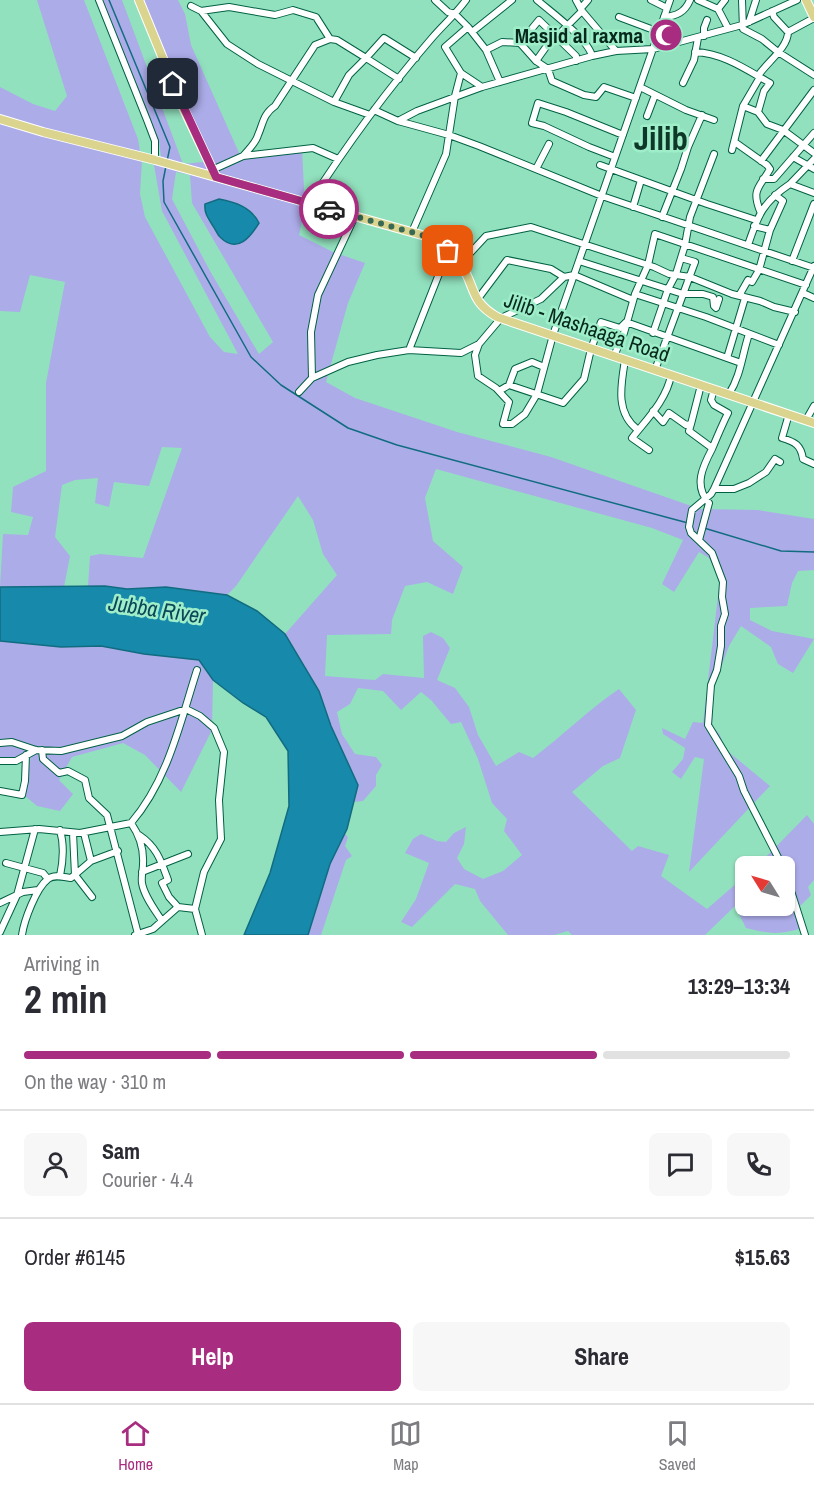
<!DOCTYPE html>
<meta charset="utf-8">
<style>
body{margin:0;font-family:"Archivo Narrow",sans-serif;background:#f7f7f7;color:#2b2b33;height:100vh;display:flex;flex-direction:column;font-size:22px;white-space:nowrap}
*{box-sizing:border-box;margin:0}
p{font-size:20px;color:#7c7c81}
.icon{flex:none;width:33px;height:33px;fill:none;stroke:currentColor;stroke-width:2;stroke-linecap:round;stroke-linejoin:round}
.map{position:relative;height:935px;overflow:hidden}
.side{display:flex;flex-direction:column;background:#fff;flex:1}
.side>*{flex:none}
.needle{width:39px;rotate:307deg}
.buttons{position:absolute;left:735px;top:856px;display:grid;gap:12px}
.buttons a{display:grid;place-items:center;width:60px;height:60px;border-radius:9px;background:#fff;box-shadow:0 2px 4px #0004;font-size:30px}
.pin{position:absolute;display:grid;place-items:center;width:51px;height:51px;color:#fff;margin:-26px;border-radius:12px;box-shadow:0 3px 9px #0006}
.courier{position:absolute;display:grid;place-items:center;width:60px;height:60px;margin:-30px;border:4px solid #a82c7f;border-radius:50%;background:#fff;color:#222;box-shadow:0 2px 8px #0007}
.head em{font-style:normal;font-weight:700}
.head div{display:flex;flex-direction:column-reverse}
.head{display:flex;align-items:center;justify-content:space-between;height:102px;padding:0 24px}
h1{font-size:39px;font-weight:700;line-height:45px}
.bar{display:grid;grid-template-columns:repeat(4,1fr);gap:9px 6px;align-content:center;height:72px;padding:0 24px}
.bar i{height:8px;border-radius:4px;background:#e1e1e2}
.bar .current{background:#a82c7f}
.bar p{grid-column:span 4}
.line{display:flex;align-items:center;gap:15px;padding:0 24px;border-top:2px solid #e1e1e2}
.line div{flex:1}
.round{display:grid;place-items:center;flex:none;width:63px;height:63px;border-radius:9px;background:#f7f7f7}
.cta{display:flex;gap:12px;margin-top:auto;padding:12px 24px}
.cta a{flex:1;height:69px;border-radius:9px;background:#a82c7f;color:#fff;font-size:24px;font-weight:700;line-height:69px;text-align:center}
.cta a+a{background:#f7f7f7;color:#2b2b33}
.tabs{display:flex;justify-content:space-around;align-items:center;height:84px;border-top:2px solid #e1e1e2;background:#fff;font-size:16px;color:#7c7c81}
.tabs a{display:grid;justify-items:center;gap:3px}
.tabs .current{color:#a82c7f}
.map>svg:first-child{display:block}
</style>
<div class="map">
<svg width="814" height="935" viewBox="0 0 814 935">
<rect width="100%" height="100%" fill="#92e1be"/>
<path fill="#acace9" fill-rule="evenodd" d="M37,0H84L138,139L140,152L161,157L159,141L102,0H122L183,164L203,162L137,0H178L185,14L191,45L240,155L302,149L305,208L299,235L333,252L365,263L348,303L326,382L355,398L457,432L551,457L700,509L758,510L814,519V570L798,571L792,583L787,606L750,608V620L772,631L814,639L793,673L778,664L771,647L741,626L729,646L714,687L712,725L720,735L725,749L770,786L689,872L704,759L695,757L681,779L672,772L683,759L685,748L663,734L662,728L685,739L693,722L703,723L720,579L709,558L699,552L674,592L662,584L683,540L652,528L436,469L425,498L433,541L463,567L453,594L427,582L405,586L392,620L391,634L327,635L325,676L375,680L383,674L424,678L423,636L431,632L443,638L450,648L437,680L455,688L469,707L478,735L496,766L519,752L533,758C562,736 588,710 619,689L636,710L620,758L603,766L572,792L632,851L638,846L669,855L661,876L707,909L745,876L746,906H784V867H756L807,815L814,824V880L808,887L811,895L800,906L802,928C779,935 770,934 746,928L735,906L705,935H572L568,931L554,935H508L480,901L475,889L455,884L412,927L401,922L416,899L429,863L405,853L413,839L421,834L437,841L446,842L454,833L466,827L464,844L457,858L464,869L483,879L503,871L522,855L504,831L507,819L492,803L478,759L461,722L451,724L431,700L421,692L401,710L383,691L358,688L350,704L337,712L342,734L355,754L376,757L382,765L376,775V786L363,801L354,802L358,785L331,726L319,691L285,634L337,575L323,554L313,520L298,496L236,586L227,595L166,587L127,589L105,586H88L90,556L100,554L143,558L182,448L162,447L149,486L114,482L109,507L95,503L98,478L75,480L62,485L55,537L70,556L64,587H0L3,534L28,535L33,517L11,512L13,487L46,471V383L65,282L30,275L20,312L0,311V87L33,104L55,111L67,96ZM142,160L154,165L162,211L238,354L224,352L210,337L145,217L140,194ZM176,172L190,175L192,203L273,342L259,354L210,271L172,199ZM219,199L245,207L256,216L219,237L207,218L205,210V204Z
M0,641L61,647L101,646L144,654L199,660L213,680L212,730L181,792L145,755L123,743L72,757L59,780L73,794L60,811L37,806L24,795L31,756L0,759Z
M345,834L348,837L345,846L352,856L346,860L321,935H308L330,864Z"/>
<path fill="#1789ab" stroke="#126c80" stroke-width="1.5" d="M219,199C235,202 251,207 259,223C251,236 238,254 221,238C217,235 216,230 213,226C208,218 204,213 205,204Z
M105,586L127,589L166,587L227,595L257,611L285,634L319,691L331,726L358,785L347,829L330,864L308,935H244L270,873L289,806L288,751L266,717L243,703L213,680L199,660L144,654L101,646L61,647L0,641V587Z"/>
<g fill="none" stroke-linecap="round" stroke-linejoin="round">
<path stroke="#126c80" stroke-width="1.5" d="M109,0L170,147L167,161
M166,166L163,181L164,202L251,357L281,385L348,428L397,445L688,523
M704,528L781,551L814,552"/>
<g stroke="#006144" stroke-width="8">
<path id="minor" d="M99,0L147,120L155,141V160
M435,0L448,12L455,14L468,27L486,50L500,82
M537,0C551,12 588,39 592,56
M576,0L582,11L616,51
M651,0L667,8
M698,0L718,9L728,28
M742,0L743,29L762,39L778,52L814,75
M191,6L201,11L229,7L275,15L293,10L316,17L330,39L337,40L366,58L384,38L416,58
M581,8L588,0
M718,9L725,0
M201,11L227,44L258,64L334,102L370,115
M582,11L546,47L536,61L548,69L552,81L584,95L596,97L604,87L636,98
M772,11L774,17L788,32
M619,17L659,32
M664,17C677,16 685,12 690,0
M749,22L756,0
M472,32L512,0
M704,36V28L707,20
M520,43L539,20L576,56V61
M486,50L502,42L520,43L536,61
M695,52C723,53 747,70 770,83L764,91L758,112
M461,73L482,87
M758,76C766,63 788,48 788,32L814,18
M683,83L694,60L698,38
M640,87L686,110L714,120
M334,102L349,75L366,58L399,79
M743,106L758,112L767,124L783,130L814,153
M374,110L398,121L449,135L479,146L602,196L814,268
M647,116L655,95
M398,121L417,111L482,87L592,56L616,51L653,49L742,25L797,0
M674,142L688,147
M736,143L767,165L770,169C760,187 751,189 760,211
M732,150L743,106L760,77
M243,156C248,150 256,143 258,135C263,124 263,114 275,106L315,45L330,39
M615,157L589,147L544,126L532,123L538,103L566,112L623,135
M793,157L814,169
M761,161L814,90
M600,165L707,204L756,220
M536,169L549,144
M212,170L243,156L313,148L338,159
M763,179H774L814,133
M790,184L814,159
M309,204C346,146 387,90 432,38C443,25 456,14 466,0
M633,207L641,180
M662,217L681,169L688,147L702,115
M754,226L770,230
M412,232L446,154L455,96L461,73L445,47L468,27
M748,245C758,215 763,202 790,184L814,193
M579,261L683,294H703L713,297L714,306L716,308L719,299
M792,261L814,204
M460,264L486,236L531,227L654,267L669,274L690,277L732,294L760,301L774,307L795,312
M803,293L814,298
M635,294L706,317L779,345
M477,300L507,260L551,269L564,277
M653,333L668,289L676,274L685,245L690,217L714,154
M479,344L475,355L478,376L496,388L509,402L503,424H512L525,414L537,394L553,335L670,0
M409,350L448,251
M614,356L624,333L635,294L648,265L655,234L806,285
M727,358L745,298L740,294L748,280L752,282L759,270L770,230L783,201L775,195
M625,360C621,385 615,413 638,430
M655,370L695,262L681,258
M312,378L311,332L318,295L355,216
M509,385L515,369L532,362L544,367
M499,391L509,385L563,403L584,379L591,349L601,322L620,328L626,322L741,363
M299,392L312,378L348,362L377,355L409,350L461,353L479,344L501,318L541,299L564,277L574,275L633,300
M729,394C741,375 742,355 749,334
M653,411L663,422L669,413L686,425L691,424L689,431L712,448
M789,414L782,438C795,442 801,445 803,459L814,464
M806,420L814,406
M691,424L701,385
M649,450L632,438C647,419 667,399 671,375
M714,489H734L749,483L766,472L775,459L780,462
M699,540L709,503C693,486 703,466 712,449C717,437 722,425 728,413L714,405L711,400L714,389
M0,743L12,742L36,750L61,751L122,736L147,722L186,709L200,716L214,728L224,752L219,800L221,839L204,872L195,909L202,935
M42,750L43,759L59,773L68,771L85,780L89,798L107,815L138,934
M0,761H16L36,750
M0,791L22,795L25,781L26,755
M131,823C140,836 144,848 143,864C143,870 141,877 142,883C144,896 155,910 162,921L153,929L135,935
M0,832L39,829L80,833L131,823C168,780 180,723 197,670
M73,833L75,875L92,897
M84,833L91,861
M139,835C157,847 161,861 168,880L162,883L169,897L178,907
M6,863L43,873L48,879
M783,867L744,791L739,776L708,725L711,685L717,670L721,646V626L725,614L722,597L723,582L712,553L691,533L689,527L692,510L711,494L714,489L814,266
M784,869L805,935
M142,872L188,854
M60,876C63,862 64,844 60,830
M0,903L23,892L38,890
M162,921L178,907L195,909
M0,932L17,895L35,829
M22,935C24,921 36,888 48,879C54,874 63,877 71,878L91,861L118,851"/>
</g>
<g stroke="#fff" stroke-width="10">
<path id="major" d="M139,0L182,105L216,177
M806,0L814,17
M0,119L43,132L155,160L429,237C441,246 454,254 462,266C476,289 470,301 497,317L814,423"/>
</g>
<use href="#minor" stroke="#fff" stroke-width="6"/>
<use href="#major" stroke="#dad48e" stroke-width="8"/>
</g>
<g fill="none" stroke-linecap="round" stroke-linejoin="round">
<path stroke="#376955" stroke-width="6" stroke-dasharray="0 10.8" d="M329,209L429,237L448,251"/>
<path stroke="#a82c7f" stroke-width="8" d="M173,84L216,177L329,209"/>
</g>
<defs>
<g id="mosque-disc" transform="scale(1.725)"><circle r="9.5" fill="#a82c7f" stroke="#9feeca"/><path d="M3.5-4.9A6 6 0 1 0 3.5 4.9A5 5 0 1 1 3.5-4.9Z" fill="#fff"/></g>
</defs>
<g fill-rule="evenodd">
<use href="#mosque-disc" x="666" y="35"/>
</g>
<g text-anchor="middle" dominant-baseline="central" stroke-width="5" stroke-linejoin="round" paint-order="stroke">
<g font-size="21" font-weight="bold" fill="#06291c" stroke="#9feeca" text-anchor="end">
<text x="643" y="35">Masjid al raxma</text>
</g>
<g font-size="21" fill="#06291c" stroke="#9feeca">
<text transform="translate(587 327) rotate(19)">Jilib - Mashaaga Road</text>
</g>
<g font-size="22" font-style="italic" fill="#0b4759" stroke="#9feeca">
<text transform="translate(157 609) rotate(8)">Jubba River</text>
</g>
<g font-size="33" font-weight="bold" fill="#0e3929" stroke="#9feeca">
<text x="661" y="138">Jilib</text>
</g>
</g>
</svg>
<div class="buttons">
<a><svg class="needle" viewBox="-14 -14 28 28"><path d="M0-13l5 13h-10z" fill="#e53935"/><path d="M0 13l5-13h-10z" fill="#7c7c81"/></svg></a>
</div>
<div class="pin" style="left:448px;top:251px;background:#ea580c"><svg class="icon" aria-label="bag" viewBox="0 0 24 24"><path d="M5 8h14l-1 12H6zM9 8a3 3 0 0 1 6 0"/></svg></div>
<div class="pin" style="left:173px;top:84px;background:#1f2937"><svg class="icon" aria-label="home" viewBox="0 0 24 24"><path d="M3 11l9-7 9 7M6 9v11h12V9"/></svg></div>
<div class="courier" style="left:329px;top:209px"><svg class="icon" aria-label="car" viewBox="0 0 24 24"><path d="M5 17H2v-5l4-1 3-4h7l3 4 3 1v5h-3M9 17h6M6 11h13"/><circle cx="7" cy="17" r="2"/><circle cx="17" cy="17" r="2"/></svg></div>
</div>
<section class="side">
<div class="head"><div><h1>2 min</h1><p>Arriving in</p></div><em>13:29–13:34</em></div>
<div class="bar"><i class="current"></i><i class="current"></i><i class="current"></i><i></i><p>On the way · 310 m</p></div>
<div class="line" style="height:108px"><a class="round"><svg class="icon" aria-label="person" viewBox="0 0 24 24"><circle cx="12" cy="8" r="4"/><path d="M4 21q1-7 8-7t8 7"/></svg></a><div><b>Sam</b><p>Courier · 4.4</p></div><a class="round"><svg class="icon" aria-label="chat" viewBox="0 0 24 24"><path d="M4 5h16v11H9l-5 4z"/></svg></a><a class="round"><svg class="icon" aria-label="phone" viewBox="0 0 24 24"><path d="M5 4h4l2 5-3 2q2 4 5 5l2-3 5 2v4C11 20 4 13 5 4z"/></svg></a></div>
<div class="line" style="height:78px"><div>Order #6145</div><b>$15.63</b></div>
<div class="cta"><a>Help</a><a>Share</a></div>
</section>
<nav class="tabs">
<a class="current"><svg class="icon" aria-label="home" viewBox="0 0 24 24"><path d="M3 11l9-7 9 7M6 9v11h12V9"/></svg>Home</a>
<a><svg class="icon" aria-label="map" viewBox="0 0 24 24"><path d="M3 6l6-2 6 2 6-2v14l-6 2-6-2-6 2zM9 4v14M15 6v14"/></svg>Map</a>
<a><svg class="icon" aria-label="saved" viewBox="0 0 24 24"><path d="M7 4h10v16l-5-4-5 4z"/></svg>Saved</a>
</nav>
